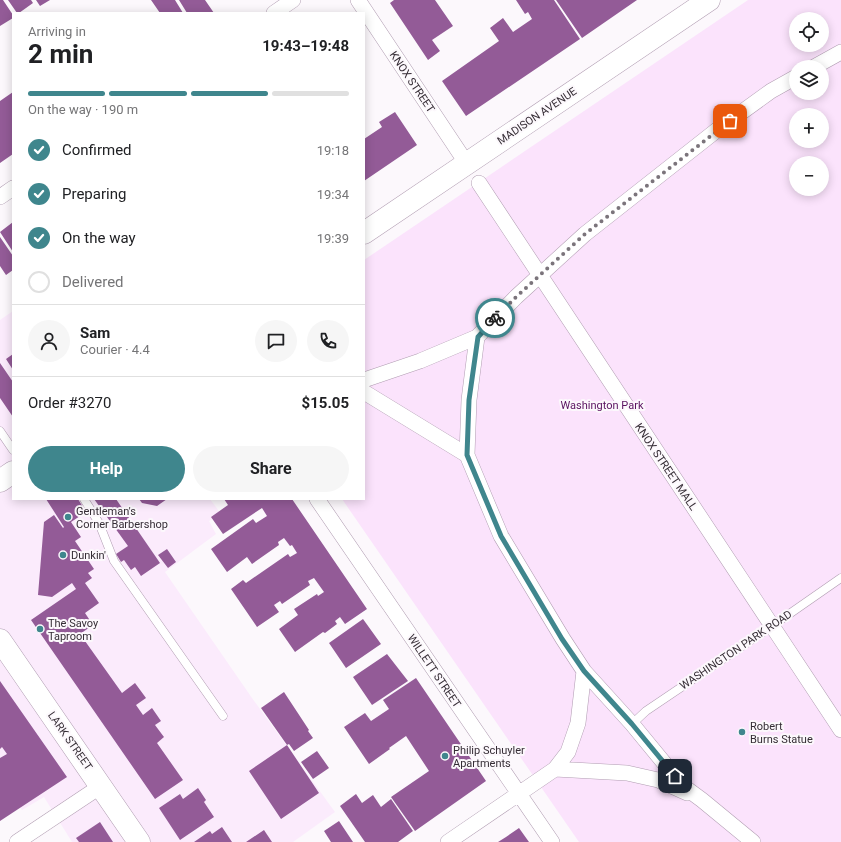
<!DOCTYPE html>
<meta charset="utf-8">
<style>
body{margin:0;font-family:Roboto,sans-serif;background:#f6f6f6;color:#202124;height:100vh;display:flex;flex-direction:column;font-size:15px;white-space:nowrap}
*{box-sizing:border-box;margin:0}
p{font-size:13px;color:#757577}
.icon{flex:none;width:22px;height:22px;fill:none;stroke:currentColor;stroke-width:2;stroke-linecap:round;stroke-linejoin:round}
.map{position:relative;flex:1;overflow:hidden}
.sheet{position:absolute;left:12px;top:12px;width:353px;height:488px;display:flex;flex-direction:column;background:#fff;border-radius:0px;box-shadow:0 2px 10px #0003}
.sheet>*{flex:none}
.buttons{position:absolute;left:789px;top:12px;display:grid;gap:8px}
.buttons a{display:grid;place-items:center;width:40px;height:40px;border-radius:50%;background:#fff;box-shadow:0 2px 10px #0003;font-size:20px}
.pin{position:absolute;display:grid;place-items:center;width:34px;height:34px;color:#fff;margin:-17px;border-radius:8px;box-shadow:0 2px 6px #0006}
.courier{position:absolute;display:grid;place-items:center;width:40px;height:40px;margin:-20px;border:3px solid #3f868d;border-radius:50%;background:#fff;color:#222;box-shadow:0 1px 5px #0007}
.head em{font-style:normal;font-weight:700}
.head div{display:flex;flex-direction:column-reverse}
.head{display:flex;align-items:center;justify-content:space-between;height:68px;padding:0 16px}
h1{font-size:26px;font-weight:700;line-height:30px}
.bar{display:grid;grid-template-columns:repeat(4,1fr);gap:6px 4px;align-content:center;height:48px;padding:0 16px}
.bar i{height:5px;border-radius:3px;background:#e0e0e0}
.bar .on{background:#3f868d}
.bar p{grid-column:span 4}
.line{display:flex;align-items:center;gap:10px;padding:0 16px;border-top:1px solid #e0e0e0}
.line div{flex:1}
.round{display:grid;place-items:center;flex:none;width:42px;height:42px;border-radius:21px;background:#f6f6f6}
ol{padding:0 16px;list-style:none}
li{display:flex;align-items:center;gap:12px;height:44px}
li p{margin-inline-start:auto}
li .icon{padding:4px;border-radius:50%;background:#3f868d;color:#fff;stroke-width:4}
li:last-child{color:#757577}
li i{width:22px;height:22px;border:2px solid #e0e0e0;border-radius:50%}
.primary-button{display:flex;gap:8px;margin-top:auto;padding:8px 16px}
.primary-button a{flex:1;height:46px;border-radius:24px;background:#3f868d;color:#fff;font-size:16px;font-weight:700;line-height:46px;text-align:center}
.primary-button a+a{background:#f6f6f6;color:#202124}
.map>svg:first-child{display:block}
</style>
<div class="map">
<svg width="841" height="842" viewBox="0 0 841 842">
<rect width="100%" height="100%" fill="#fcf8fc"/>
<path fill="#fbebfc" d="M13,311V499H210L221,514L209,521L216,534L165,572L252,698L335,812L293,842H72L44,797L22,810L0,780V320Z"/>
<path fill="#fbe3fc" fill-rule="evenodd" d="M748,0H841V842H579L342,499H364V260ZM796,19H822V45H796ZM796,67H822V93H796ZM796,115H822V141H796ZM796,163H822V189H796Z"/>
<path fill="#935b97" d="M0,0H3L13,15V18L0,26Z
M8,0H31L33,3L19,13H17Z
M36,0H50L40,6Z
M151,0H175L183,13H160Z
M179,0H205L214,13H187Z
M394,0H435L453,26L432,40L440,51L428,60L390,3Z
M516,0H554L580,39L466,116L442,81L499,41L490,28L503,18L513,32L532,19L528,12L525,14Z
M556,0H637L582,38Z
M13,92V154L0,163V101Z
M395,112L417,145L364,181V139L382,127L379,122Z
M13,222V252L0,232Z
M0,237L13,256V270L6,275L0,266Z
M13,354V370L6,359Z
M0,363L13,382V417L0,398Z
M46,499H78L86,512L71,522L81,537L75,541L94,569L88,573L92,578L85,583L99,603L85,613L93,625L80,634L122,693L135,683L146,698L136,705L143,715L152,708L161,721L155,725L164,737L157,743L183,780L155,799L31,620L76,589L72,583L52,597L38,595L44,522L54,515L63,528L64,527Z
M94,499H116L160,563L141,576L135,567L131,570L124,560L121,562L116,554L128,546Z
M139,499H167L157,506L142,503Z
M224,499H292L367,609L345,624L340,617L335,621L337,624L325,633L323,632L295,652L279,629L298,615L294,609L317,594L318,596L324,592L314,578L308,581L310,585L282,604L280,601L274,605L279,612L257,627L231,589L243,580L246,583L288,554L290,557L297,553L292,545L290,546L284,538L278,542L279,545L252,564L247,557L227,572L211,549L253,519L256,523L267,516L262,508L223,534L211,517L228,505Z
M167,549L176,562L168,568L158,555Z
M363,619L381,644L346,668L329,643Z
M387,654L408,681L372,705L353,677Z
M416,678L486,781L415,831L391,797L429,771L406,736L389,748L390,749L369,764L344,727L365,713L371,721L389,709L383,700Z
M0,681L67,777L0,821V758L7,754L2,747L0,749Z
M284,692L309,730L308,731L313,738L294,751L289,744L287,745L261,708Z
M287,745L319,793L281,819L249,771Z
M317,751L329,768L313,779L301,762Z
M198,788L206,800L204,802L214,817L180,840L159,808L180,794L183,799Z
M356,794L362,803L373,795L381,807L391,799L413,831L398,842H365L340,806Z
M339,821L353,842H331L324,831Z
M100,822L113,842H79L76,838Z
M222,827L232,842H194L210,831L212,834Z
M519,828L529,842H498L506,837Z
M264,830L272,842H246Z"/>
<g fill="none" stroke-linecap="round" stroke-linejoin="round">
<g stroke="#b19db2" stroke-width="9">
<path id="lane" d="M0,431L13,450
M84,499L99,523L114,561L223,716
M632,724L646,711L772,626L841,578"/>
</g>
<g stroke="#b19db2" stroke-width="16">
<path id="street" d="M358,0L467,164
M274,13L293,0
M814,67L841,52
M479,183L841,730
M0,197L13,188
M364,380L420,361L477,337
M364,392L467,455L501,536L563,639L584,671L632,724L683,786L702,800L753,842
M467,455L469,400L477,337L516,297L585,234L717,130L771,91L796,77
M317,499L552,842
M555,769L627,773L658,780L687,793
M17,842L101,786
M448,842L555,769L568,752L578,723L584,671"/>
</g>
<g stroke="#b19db2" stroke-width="23">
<path id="primary" d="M364,233L709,0
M0,481L13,472
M0,640L139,842"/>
</g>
<use href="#lane" stroke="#fff" stroke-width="8"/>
<use href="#street" stroke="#fff" stroke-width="15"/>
<use href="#primary" stroke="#fff" stroke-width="22"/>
</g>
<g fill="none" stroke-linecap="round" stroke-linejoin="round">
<path stroke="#7b747b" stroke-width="4" stroke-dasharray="0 7.2" d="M495,318L516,297L585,234L730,121"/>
<path stroke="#3f868d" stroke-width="5" d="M495,318L478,337L469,400L467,455L501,536L562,639L584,671L632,724L675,776"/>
</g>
<g fill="#3f868d" stroke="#fcf8fc" stroke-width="1.5">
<circle cx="68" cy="517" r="4"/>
<circle cx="63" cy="555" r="4"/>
<circle cx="40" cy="629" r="4"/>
<circle cx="742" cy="732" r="4"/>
<circle cx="445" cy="756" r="4"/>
</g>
<g text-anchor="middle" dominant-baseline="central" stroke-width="4" stroke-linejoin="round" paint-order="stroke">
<g font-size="11" fill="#352d35" stroke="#fcf8fc">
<text transform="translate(412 82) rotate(56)">KNOX STREET</text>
<text transform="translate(537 116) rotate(-34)">MADISON AVENUE</text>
<text transform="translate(666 467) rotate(56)">KNOX STREET MALL</text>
<text transform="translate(736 650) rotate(-34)">WASHINGTON PARK ROAD</text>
<text transform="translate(434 671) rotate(56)">WILLETT STREET</text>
<text transform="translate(70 741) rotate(55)">LARK STREET</text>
</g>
<g font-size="11" fill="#5a1260" stroke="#fcf8fc">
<text x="602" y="405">Washington Park</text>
</g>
<g font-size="11" fill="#352d35" stroke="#fcf8fc" text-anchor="start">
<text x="76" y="511">Gentleman's<tspan x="76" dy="13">Corner Barbershop</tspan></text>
<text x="71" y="555">Dunkin'</text>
<text x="48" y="623">The Savoy<tspan x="48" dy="13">Taproom</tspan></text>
<text x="750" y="726">Robert<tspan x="750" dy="13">Burns Statue</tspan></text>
<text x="453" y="750">Philip Schuyler<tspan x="453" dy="13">Apartments</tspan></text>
</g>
</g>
</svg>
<div class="buttons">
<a><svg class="icon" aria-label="locate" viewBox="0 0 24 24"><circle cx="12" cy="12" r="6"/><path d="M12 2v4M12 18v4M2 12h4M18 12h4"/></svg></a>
<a><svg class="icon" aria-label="layers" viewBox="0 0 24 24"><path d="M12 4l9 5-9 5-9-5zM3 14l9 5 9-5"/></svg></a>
<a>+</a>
<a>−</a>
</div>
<div class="pin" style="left:730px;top:121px;background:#ea580c"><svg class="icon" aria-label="bag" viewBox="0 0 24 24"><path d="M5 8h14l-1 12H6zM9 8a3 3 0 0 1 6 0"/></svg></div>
<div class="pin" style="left:675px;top:776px;background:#1f2937"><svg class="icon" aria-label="home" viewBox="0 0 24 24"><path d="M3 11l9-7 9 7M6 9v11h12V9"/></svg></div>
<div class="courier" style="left:495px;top:318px"><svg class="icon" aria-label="bike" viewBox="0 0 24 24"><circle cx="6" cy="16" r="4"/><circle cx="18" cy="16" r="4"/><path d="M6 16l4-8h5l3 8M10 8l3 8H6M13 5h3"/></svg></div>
<section class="sheet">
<div class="head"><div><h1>2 min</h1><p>Arriving in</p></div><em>19:43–19:48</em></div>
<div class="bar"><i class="on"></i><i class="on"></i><i class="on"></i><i></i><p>On the way · 190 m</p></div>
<ol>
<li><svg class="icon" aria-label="check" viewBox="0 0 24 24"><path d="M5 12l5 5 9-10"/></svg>Confirmed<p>19:18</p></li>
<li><svg class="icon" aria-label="check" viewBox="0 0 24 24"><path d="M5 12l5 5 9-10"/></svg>Preparing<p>19:34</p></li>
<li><svg class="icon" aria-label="check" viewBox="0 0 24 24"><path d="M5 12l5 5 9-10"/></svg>On the way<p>19:39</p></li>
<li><i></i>Delivered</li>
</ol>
<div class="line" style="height:72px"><a class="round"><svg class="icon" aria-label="person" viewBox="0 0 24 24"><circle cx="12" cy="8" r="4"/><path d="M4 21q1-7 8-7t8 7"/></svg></a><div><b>Sam</b><p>Courier · 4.4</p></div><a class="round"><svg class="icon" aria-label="chat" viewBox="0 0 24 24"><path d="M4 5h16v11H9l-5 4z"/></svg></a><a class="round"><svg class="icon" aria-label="phone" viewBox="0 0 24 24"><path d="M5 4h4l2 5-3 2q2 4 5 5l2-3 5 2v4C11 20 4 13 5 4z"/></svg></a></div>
<div class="line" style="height:52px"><div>Order #3270</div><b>$15.05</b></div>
<div class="primary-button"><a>Help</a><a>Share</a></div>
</section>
</div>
